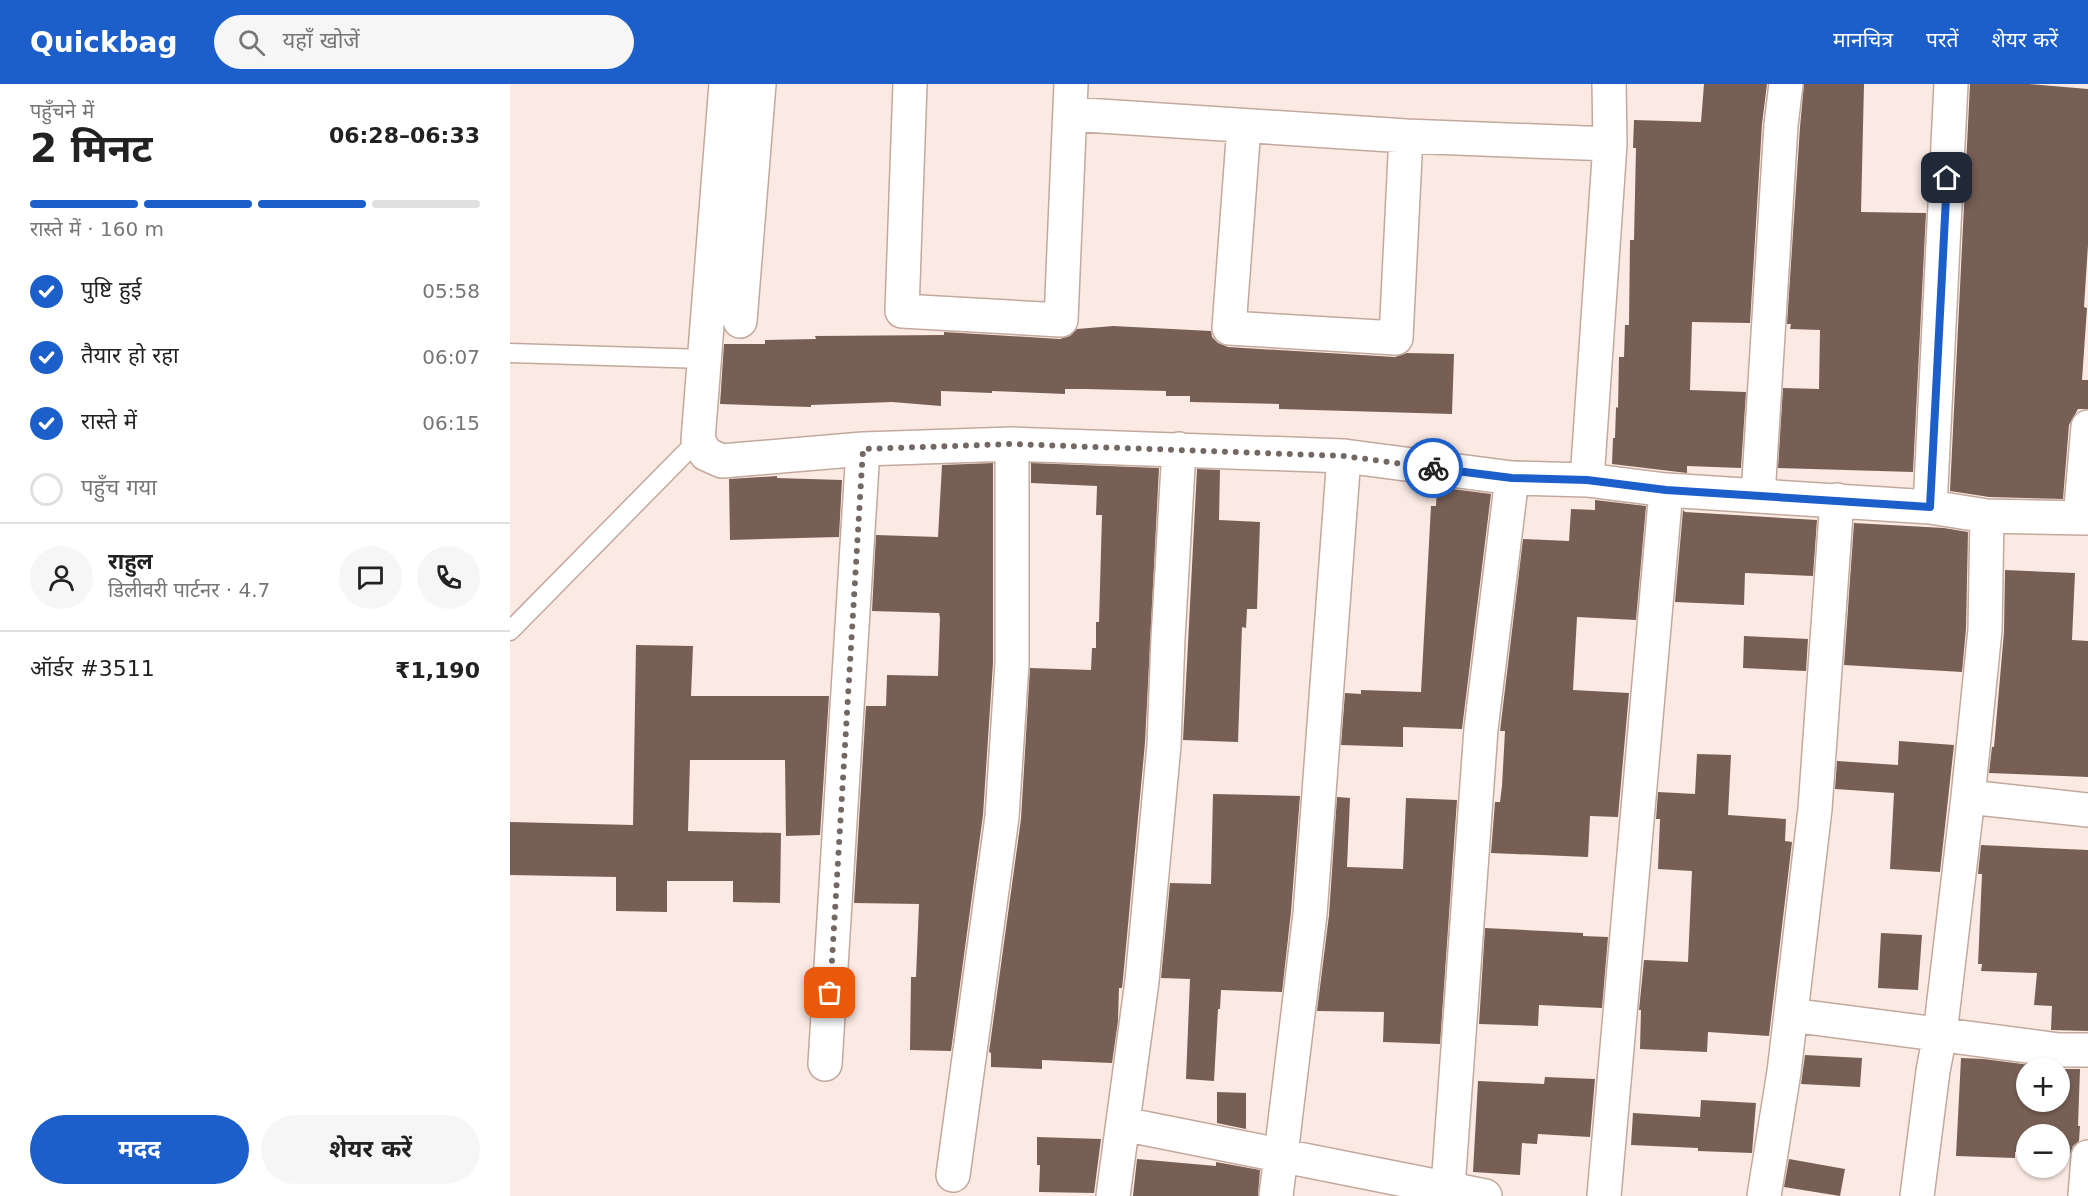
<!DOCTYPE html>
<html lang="hi">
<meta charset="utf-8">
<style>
body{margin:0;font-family:"DejaVu Sans","Noto Sans Devanagari",sans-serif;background:#f6f6f6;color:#222;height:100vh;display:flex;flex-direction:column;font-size:22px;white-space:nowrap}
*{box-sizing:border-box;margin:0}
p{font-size:20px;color:#767676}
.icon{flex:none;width:33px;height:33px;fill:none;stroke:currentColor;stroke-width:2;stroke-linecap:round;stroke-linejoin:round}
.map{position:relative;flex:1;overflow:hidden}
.sheet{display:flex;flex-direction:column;background:#fff;width:510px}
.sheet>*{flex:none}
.fabs{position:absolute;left:1506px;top:974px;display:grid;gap:12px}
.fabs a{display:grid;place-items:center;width:54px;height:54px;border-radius:50%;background:#fff;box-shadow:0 2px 4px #0004;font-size:30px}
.pin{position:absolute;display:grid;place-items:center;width:51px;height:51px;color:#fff;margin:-26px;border-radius:12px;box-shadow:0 3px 9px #0006}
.courier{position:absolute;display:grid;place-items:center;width:60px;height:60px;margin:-30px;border:4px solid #1c5fcb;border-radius:50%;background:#fff;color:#222;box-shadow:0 2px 8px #0007}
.summary em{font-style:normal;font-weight:700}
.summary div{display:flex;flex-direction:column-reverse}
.summary{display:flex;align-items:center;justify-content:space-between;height:102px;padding:0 30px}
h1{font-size:39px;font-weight:700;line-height:45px}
.bar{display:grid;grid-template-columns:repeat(4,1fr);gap:9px 6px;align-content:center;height:72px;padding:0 30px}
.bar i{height:8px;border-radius:4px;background:#e0e0e0}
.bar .selected{background:#1c5fcb}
.bar p{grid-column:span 4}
.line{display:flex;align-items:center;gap:15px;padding:0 30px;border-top:2px solid #e0e0e0}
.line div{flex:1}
.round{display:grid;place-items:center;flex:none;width:63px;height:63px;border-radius:32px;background:#f6f6f6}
ol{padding:0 30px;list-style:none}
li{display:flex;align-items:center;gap:18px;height:66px}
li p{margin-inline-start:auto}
li .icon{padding:6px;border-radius:50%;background:#1c5fcb;color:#fff;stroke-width:4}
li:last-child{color:#767676}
li i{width:33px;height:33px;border:3px solid #e0e0e0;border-radius:50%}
.cta{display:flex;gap:12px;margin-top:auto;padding:12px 30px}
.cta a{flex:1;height:69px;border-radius:36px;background:#1c5fcb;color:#fff;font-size:24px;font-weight:700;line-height:69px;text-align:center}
.cta a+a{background:#f6f6f6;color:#222}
header{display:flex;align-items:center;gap:36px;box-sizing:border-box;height:84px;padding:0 30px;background:#1c5fcb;color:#fff}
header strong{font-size:28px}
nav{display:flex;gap:33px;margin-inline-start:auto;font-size:21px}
.search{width:420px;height:54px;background:#f6f6f6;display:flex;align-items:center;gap:15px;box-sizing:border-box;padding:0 21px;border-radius:33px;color:#767676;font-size:22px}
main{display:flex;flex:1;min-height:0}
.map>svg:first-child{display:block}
</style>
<header>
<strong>Quickbag</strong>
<div class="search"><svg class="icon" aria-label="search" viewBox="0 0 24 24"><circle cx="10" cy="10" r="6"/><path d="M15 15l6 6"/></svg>यहाँ खोजें</div>
<nav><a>मानचित्र</a><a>परतें</a><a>शेयर करें</a></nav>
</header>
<main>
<section class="sheet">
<div class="summary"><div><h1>2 मिनट</h1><p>पहुँचने में</p></div><em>06:28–06:33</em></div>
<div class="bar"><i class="selected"></i><i class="selected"></i><i class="selected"></i><i></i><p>रास्ते में · 160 m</p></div>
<ol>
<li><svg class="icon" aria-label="check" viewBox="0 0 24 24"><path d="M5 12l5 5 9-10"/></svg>पुष्टि हुई<p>05:58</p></li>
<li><svg class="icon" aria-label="check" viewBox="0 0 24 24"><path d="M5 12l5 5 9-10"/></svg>तैयार हो रहा<p>06:07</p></li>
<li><svg class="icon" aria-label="check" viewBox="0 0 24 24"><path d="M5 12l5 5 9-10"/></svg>रास्ते में<p>06:15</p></li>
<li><i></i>पहुँच गया</li>
</ol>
<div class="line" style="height:108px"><a class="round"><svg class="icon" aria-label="person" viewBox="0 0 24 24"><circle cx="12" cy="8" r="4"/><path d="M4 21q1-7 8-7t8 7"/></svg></a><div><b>राहुल</b><p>डिलीवरी पार्टनर · 4.7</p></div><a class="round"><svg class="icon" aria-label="chat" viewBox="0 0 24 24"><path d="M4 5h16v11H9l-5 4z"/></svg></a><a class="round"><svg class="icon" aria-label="phone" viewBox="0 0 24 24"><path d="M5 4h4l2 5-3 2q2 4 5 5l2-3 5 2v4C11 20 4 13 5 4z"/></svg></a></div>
<div class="line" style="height:78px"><div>ऑर्डर #3511</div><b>₹1,190</b></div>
<div class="cta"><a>मदद</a><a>शेयर करें</a></div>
</section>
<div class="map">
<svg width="1578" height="1112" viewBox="0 0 1578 1112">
<rect width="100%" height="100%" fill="#fbeae3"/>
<path fill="#785f56" d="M1194,0H1257L1252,40L1240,239L1182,238L1180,306L1236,308L1231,384L1177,382V389L1102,380L1103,354H1105L1106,323L1108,324L1109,273H1114L1115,241H1119L1120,156H1124L1126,64H1123L1124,36L1191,38Z
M1294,0H1354L1351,128L1416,129L1403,388L1268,384L1273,304L1309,305L1310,246L1280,245L1281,240H1277L1290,43Z
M1460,0H1519L1578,5V161L1574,223L1577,224L1572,296H1578V325H1568L1559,341L1553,415L1479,413L1440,407Z
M603,242L701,247L702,253L708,259L718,263L885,273L897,269L944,270L942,330L769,325V320L680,318V312H656V307L575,305H555V310L482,307V309L431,307V322L382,318L301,321V323L210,320L214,260H255V256L306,255L305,252L434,251V248L550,255L560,252L567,245Z
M483,379V579L473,731L441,967L400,966L401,893H406L409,820L344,819L356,622H376L377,591L428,592L430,534L429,529L362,527L366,451L428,453L432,381Z
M521,379L649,384L635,659L613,895L612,904H609L608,937L602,979L532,976V985L481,983V969L479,968L511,735L520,584L581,586L582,564H586V538H589L592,431H586L587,402L521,399Z
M687,385L710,386L709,436L750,438L747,525H737L736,544L732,543L728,658L673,656Z
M267,392V394L332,396L329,453L220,456L219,395Z
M927,403L981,410L952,645L893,643V663L831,661L835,609L851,610V606L911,608L921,422H926Z
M1085,416L1136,422L1126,536L1067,533L1063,606L1119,609L1108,733L1080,732L1078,773L981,769L985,718H990L992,702L995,647H990L1013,455L1059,457L1061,425L1085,426Z
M1173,426L1175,428L1307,436L1303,492L1235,489L1234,521L1165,518Z
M1344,439L1434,444L1458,448L1456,545L1452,588L1334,581Z
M1495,486L1565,489L1562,556L1578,557V693L1479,689L1482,663H1484L1494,548Z
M1234,552L1298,555L1296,587L1233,584Z
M126,561L183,562L181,612H319L310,751L276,752L275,676H180L178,747L271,749L270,819L223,818V797H157V828L106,827V793L0,791V738L123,741Z
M1389,657L1444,661L1430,788L1380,785L1384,709L1325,705L1327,677L1388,681Z
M1187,670L1221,671L1218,731L1276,735L1275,757L1282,758L1259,952L1198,948L1197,968L1130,965L1131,926H1129L1134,876L1178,878L1182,787L1148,785L1150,735H1146L1148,708L1185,710Z
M703,710L790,712L781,828L772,908L711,906L710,925H708L704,997L676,995L680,895L651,894L660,799L701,800Z
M827,713L840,714L837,783L893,785L896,714L947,716L930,960L873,958L874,928L807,927L819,831Z
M1471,761L1578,766V947L1541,946L1542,922L1524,921L1527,889L1471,887L1472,880H1468L1472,790H1468Z
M975,844L1073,849V852L1098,853L1092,924L1029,921L1028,942L969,940Z
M1371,849L1412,851L1408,906L1368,904Z
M1295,971L1352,974L1350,1003L1291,1000Z
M1451,974L1474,975L1542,984H1516V1017H1550V985H1570L1568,1042H1570L1569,1057L1563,1062L1560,1070L1550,1069V1050H1516V1068H1505V1074L1446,1072Z
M1035,993L1085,995L1080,1053L1028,1050L1027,1060L1012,1059L1010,1091L963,1088L968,997L1034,1000Z
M707,1008L736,1009V1045L707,1039Z
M1191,1016L1246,1019L1242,1069L1188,1067V1064L1121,1061L1123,1029L1190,1033Z
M527,1053L591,1055L584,1109L529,1108L530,1081H527Z
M627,1075L706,1082V1078L750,1086L748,1112H623Z
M1279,1075L1335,1085L1330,1112L1274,1103Z"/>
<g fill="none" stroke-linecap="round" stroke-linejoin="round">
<g stroke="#c3a89d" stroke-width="21">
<path id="lane" d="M0,269L194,275
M0,547L188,356"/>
</g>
<g stroke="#c3a89d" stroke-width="36">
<path id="street" d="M216,0L188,356L196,370L212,377L353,365L502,360L834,372L1002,394L1077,396L1156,406
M400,0L392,227L551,236L561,0
M560,30L896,52L1100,60
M734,42L719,244L886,254L896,52
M230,237L249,0
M1077,396L1100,60L1099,0
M1248,412L1271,41L1276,0
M1420,423L1477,432L1475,546L1458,713L1578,726
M1477,432L1578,434
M1570,434L1578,343
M1281,931L1549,966H1578
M315,980L353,365
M613,1040L975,1112
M443,1091L492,733L502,580V360
M603,1112L632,897L654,661L658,554L669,365
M766,1112L800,830L834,372
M936,1112L939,1089L971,645L1002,394
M1094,1112L1156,406L1420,423L1441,0
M1254,1112L1274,988L1305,725L1327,416
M1407,1112L1423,987L1430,950L1458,713
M1575,1112L1578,1073"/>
</g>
<use href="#lane" stroke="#fff" stroke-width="18"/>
<use href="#street" stroke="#fff" stroke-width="33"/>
</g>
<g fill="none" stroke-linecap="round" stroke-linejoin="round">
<path stroke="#746863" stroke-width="6" stroke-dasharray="0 10.8" d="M320,909L353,365L502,360L834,372L923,384"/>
<path stroke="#1c5fcb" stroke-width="8" d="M923,384L1002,394L1077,396L1156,406L1420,423L1437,94"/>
</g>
</svg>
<div class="fabs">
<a>+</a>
<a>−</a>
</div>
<div class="pin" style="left:320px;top:909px;background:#ea580c"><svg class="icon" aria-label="bag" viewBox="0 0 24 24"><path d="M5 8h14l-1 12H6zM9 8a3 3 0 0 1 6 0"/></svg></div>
<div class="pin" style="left:1437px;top:94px;background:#1f2937"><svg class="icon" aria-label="home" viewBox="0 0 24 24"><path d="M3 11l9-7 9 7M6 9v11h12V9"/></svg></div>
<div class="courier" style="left:923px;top:384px"><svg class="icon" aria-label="bike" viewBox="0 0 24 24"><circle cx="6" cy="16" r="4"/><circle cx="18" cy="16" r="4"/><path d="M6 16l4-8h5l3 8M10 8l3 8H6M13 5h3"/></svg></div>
</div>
</main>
